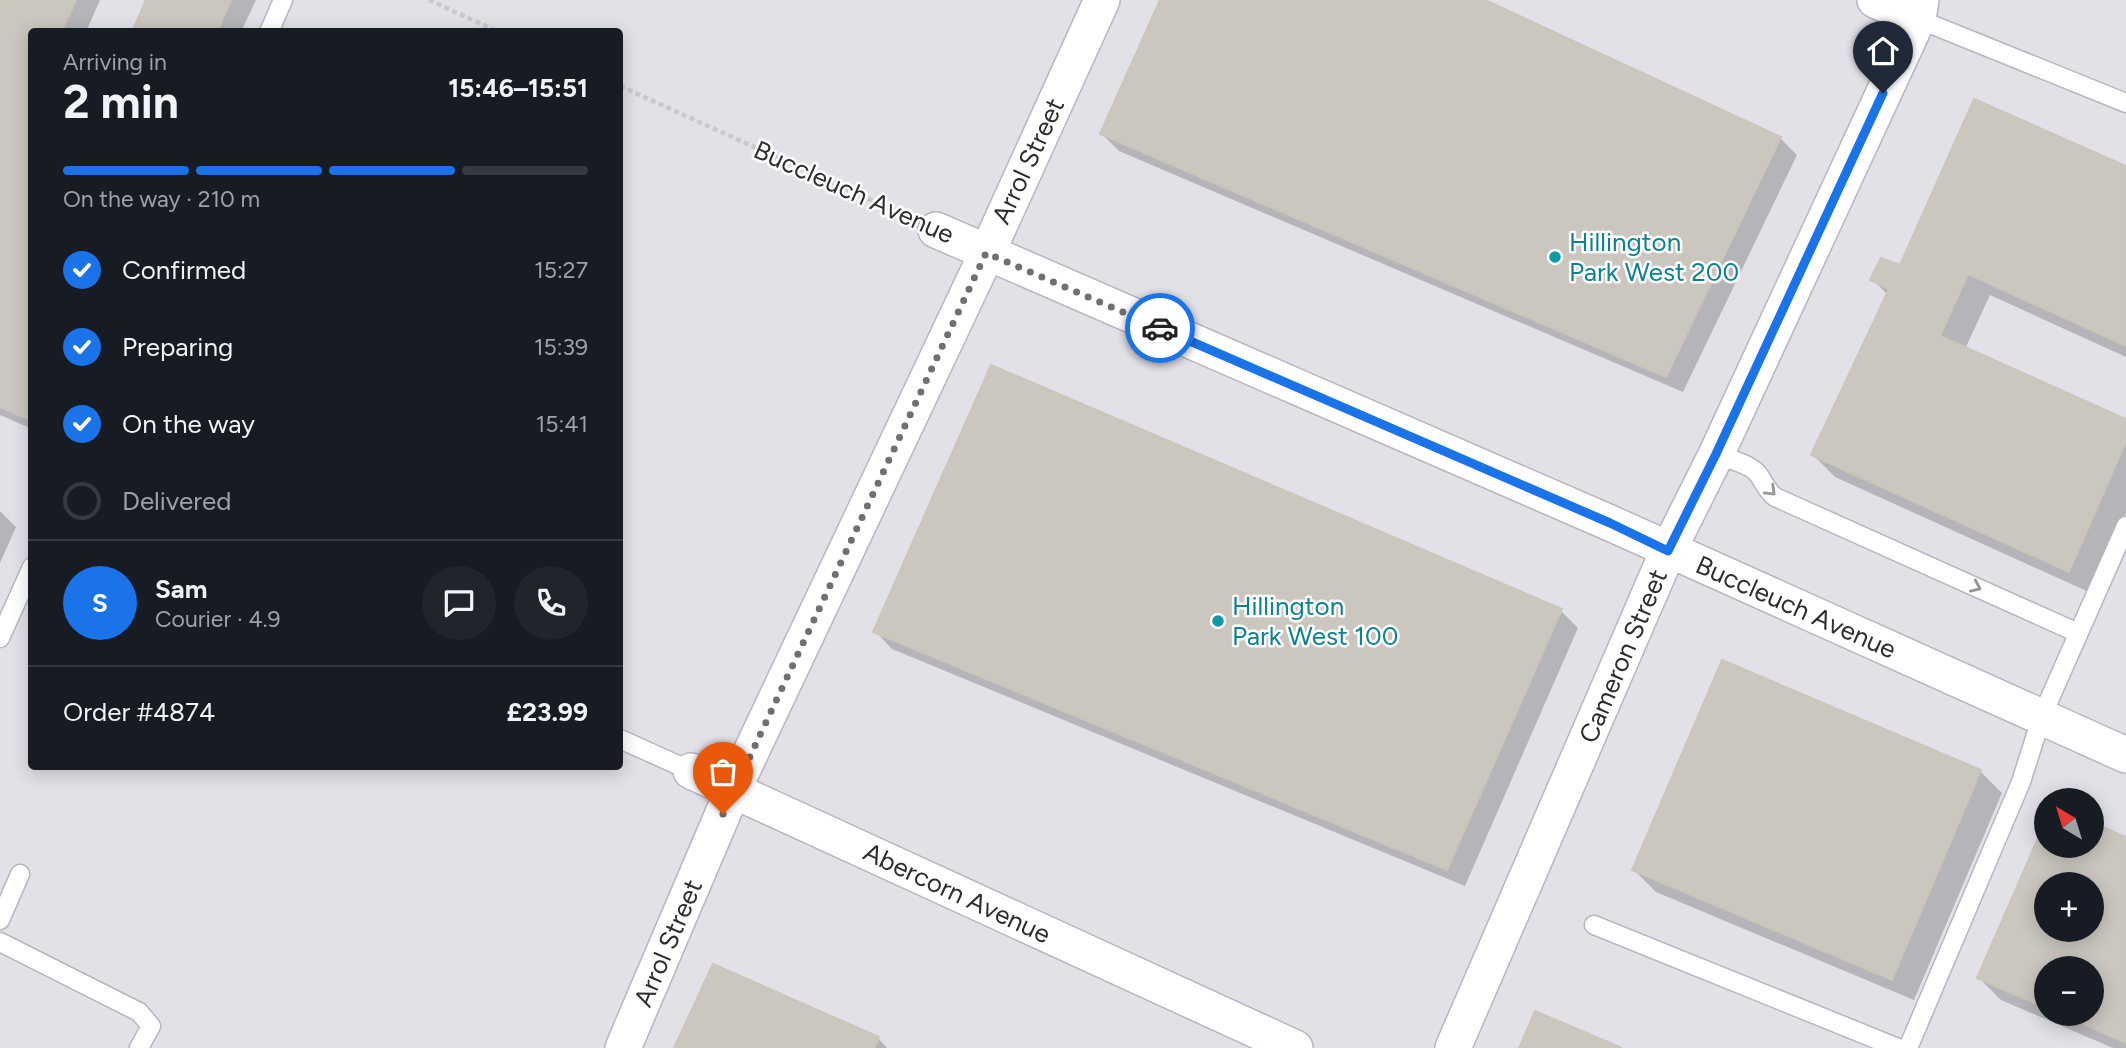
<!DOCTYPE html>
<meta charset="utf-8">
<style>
body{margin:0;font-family:Figtree,sans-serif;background:#20242c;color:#f1f3f6;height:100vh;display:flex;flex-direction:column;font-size:26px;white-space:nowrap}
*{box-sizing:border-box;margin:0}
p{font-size:23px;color:#9ea1a6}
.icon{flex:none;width:38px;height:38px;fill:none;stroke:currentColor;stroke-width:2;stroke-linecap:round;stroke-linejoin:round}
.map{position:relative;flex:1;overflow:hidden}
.side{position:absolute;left:28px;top:28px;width:595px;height:742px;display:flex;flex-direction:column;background:#171b24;border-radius:7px;box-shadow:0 4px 18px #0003}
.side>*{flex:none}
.needle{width:46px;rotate:322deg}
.tools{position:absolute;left:2034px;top:788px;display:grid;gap:14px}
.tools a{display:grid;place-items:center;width:70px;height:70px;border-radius:50%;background:#171b24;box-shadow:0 4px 18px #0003;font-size:35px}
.pin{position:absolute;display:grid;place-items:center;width:60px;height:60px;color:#fff;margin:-72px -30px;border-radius:50% 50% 50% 0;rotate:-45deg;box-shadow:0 0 7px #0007}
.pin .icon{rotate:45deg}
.courier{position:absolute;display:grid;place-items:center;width:70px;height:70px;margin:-35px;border:5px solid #1a73e8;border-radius:50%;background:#fff;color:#222;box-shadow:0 2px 9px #0007}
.head em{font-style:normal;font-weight:700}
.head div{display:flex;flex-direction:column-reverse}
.head{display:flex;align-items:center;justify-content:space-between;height:119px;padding:0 35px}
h1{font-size:46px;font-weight:700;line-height:52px}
.bar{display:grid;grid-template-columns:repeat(4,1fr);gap:10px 7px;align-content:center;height:84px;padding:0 35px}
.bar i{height:9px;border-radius:5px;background:#363941}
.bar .current{background:#1a73e8}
.bar p{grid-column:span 4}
.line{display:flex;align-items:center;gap:18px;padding:0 35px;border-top:2px solid #363941}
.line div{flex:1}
.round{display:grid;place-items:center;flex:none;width:74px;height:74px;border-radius:37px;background:#20242c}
ol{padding:0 35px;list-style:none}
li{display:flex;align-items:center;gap:21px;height:77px}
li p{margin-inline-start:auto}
li .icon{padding:7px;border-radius:50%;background:#1a73e8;color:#fff;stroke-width:4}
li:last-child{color:#9ea1a6}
li i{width:38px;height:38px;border:4px solid #363941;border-radius:50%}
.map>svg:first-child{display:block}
</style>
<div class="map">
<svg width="2126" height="1048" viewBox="0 0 2126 1048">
<rect width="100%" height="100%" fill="#efe9e1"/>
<path fill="#e3e1e8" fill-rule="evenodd" d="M0,0H2126V1048H0ZM32,32H620V766H32ZM2046,800H2091V845H2046ZM2046,884H2091V929H2046ZM2046,968H2091V1013H2046Z"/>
<path fill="#0003" fill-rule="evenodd" d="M0,0H100L86,32H32V429L0,415Z
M148,0H256L241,32H134Z
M1162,0H1480L1780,138L1797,155L1683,392L1119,151L1102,134Z
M2126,168V357L1990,295L1965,349L2126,421V513L2091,593L1835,477L1813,455L1888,295L1872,279Z
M0,511L16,527L0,563Z
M1561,611L1578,628L1465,886L892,649L875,631Z
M1980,771L2002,793L1914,1000L1656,892L1634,870Z
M2126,839V1048H2113L2001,1000L1979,978L2046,845H2091ZM2046,884H2091V929H2046ZM2046,968H2091V1013H2046Z
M878,1038L887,1048H676Z"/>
<path fill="#cbc7bf" stroke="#cbc5ba" stroke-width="2" fill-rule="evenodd" d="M0,0H76L61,32H32V421L0,407Z
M146,0H231L217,32H132Z
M1160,0H1485L1781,137L1666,377L1100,134Z
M1974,99L2126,166V346L1968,274L1940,336L2126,419V441L2069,572L1811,455L1889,289L1870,280L1881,258L1900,265Z
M991,365L1562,609L1447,870L873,632Z
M1722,660L1981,770L1892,980L1632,870Z
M2046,820V845H2091V822L2126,837V1043L2058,1013H2091V968H2046V1008L1977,978ZM2046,884H2091V929H2046Z
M713,964L879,1037L874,1048H674Z
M1535,1011L1622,1048H1519Z"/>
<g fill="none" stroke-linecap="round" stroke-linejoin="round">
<g stroke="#b4b7c1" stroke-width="21">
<path id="lane" d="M1918,19L2126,103
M269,32L283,0
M1716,455C1728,459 1749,463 1758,474C1764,482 1766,490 1775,497L2078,633
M0,638L32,567
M620,739L691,771
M0,920L20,874
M1594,925L1898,1048
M0,942L139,1012L151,1026L139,1048
M1908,1048L2021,782L2042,716L2126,526"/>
</g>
<g stroke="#b4b7c1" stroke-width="38">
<path id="street" d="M1875,0L1918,19
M936,230L1610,523L2126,755
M691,771L1295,1048
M623,1048L733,790L987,253L1102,0
M1453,1048L1668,551L1716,455L1918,19L1921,0"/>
</g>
<path stroke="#c9c9c9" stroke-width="4.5" stroke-dasharray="5 3.5" stroke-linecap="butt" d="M429,0L499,32
M620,86L906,216"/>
<use href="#lane" stroke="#fff" stroke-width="18"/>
<use href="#street" stroke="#fff" stroke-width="35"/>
</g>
<defs><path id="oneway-chevron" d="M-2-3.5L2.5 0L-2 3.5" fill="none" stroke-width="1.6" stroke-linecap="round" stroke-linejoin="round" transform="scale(1.75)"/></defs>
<g stroke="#969696">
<use href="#oneway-chevron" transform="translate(1771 491) rotate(44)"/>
<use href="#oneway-chevron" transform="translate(1976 587) rotate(24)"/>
</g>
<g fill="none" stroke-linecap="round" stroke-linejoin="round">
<path stroke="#726f6d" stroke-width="7" stroke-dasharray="0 12.6" d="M723,814L986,253L1160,328"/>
<path stroke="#1a73e8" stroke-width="9" d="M1160,328L1610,523L1668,551L1716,454L1883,93"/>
</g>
<g fill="#0f9aa8" stroke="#fff" stroke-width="2.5">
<circle cx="1555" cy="257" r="7"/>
<circle cx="1218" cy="621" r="7"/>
</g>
<g text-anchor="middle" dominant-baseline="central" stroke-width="5" stroke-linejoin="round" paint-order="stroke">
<g font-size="26" fill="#2e2e2e" stroke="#fff">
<text transform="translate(1028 161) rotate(-65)">Arrol Street</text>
<text transform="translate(854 192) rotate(24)">Buccleuch Avenue</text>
<text transform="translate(1796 607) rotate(24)">Buccleuch Avenue</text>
<text transform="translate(1623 656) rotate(-67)">Cameron Street</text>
<text transform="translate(957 893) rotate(25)">Abercorn Avenue</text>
<text transform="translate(668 943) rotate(-67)">Arrol Street</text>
</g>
<g font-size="26" fill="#0d838f" stroke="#fff" text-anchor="start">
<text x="1569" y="242">Hillington<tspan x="1569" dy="30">Park West 200</tspan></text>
<text x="1232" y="606">Hillington<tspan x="1232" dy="30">Park West 100</tspan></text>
</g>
</g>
</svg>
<div class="tools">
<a><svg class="needle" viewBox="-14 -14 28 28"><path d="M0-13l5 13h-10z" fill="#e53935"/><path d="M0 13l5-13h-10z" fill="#9ea1a6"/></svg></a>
<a>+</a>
<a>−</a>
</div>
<div class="pin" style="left:723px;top:814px;background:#ea580c"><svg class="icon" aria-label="bag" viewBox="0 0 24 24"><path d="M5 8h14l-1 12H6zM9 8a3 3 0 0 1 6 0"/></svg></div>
<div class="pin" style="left:1883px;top:93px;background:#1f2937"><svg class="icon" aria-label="home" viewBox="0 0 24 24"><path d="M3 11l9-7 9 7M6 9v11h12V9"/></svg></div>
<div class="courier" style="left:1160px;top:328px"><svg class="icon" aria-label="car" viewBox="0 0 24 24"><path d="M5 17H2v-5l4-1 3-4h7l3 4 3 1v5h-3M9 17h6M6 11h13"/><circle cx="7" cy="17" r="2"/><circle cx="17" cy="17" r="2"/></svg></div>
<section class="side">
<div class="head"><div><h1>2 min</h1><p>Arriving in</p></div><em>15:46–15:51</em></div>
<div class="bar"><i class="current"></i><i class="current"></i><i class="current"></i><i></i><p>On the way · 210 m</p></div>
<ol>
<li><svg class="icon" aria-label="check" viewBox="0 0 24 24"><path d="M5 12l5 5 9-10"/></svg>Confirmed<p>15:27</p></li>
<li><svg class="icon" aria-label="check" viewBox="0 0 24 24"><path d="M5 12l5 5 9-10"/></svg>Preparing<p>15:39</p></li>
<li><svg class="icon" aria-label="check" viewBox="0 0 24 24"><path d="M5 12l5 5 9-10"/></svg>On the way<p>15:41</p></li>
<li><i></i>Delivered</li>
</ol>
<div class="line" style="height:126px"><b class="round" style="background:#1a73e8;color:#fff">S</b><div><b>Sam</b><p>Courier · 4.9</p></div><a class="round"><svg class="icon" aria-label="chat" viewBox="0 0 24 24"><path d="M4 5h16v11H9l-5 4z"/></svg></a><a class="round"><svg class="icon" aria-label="phone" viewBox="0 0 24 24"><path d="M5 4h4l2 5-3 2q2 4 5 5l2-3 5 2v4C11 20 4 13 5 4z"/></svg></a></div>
<div class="line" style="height:91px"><div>Order #4874</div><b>£23.99</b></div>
</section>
</div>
